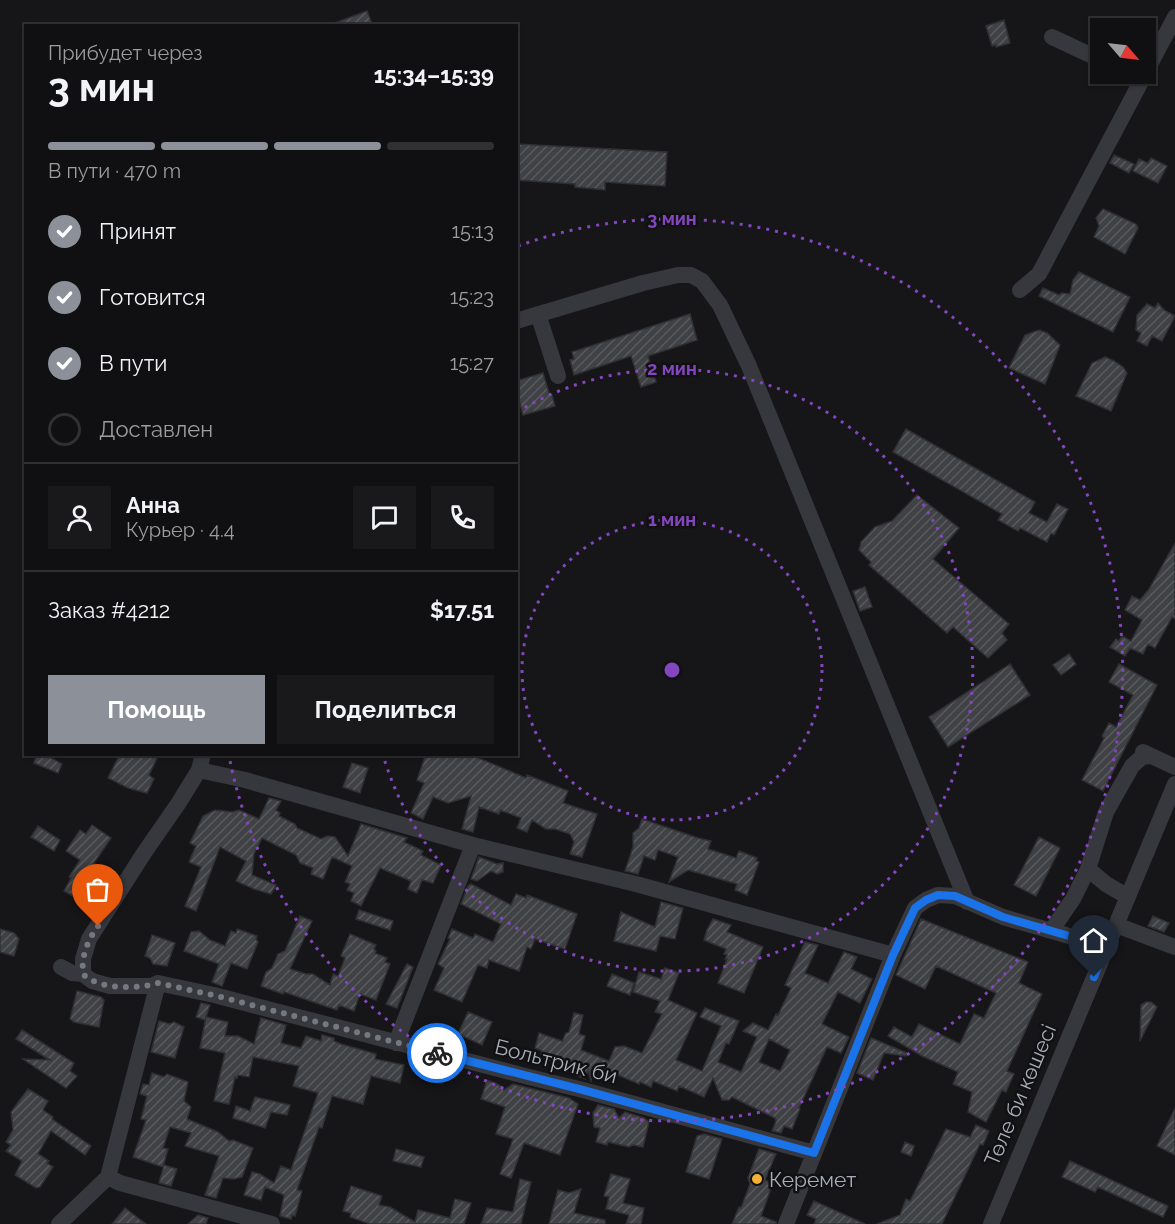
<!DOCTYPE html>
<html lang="ru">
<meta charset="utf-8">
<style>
body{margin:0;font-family:Raleway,sans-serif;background:#19191b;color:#f1f3f6;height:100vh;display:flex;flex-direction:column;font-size:22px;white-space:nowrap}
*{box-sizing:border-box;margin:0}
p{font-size:20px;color:#9c9d9f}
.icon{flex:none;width:33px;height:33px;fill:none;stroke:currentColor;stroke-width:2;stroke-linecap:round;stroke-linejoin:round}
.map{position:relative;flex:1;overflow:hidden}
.details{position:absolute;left:24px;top:24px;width:494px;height:732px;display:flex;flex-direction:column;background:#101012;border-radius:0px;box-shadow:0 2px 4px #0004,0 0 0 2px #303032}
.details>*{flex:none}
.needle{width:39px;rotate:118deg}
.buttons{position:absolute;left:1090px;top:18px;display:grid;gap:12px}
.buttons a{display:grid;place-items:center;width:66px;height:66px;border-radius:0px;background:#101012;box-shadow:0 2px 4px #0004,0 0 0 2px #303032;font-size:30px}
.pin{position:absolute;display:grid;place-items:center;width:51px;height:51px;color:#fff;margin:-62px -26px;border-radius:50% 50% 50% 0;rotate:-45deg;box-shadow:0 0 6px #0007}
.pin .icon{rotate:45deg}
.courier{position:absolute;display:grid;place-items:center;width:60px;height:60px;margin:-30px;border:4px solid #1a73e8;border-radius:50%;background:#fff;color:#222;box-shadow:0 2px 8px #0007}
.overview em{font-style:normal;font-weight:700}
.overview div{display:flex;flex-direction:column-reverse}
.overview{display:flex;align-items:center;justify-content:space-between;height:102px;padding:0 24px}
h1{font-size:39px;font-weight:700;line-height:45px}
.bar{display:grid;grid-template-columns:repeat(4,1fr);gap:9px 6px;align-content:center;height:72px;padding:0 24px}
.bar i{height:8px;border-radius:4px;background:#303032}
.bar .on{background:#8c9099}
.bar p{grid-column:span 4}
.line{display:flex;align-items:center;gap:15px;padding:0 24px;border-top:2px solid #303032}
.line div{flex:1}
.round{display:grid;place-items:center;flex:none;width:63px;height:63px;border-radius:0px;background:#19191b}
ol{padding:0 24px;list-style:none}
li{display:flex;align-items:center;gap:18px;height:66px}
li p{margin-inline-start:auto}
li .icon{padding:6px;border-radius:50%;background:#8c9099;color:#fff;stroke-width:4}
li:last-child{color:#9c9d9f}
li i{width:33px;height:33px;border:3px solid #303032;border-radius:50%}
.action{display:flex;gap:12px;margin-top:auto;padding:12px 24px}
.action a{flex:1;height:69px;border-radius:0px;background:#8c9099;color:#fff;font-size:24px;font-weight:700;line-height:69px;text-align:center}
.action a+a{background:#19191b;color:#f1f3f6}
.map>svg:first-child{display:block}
</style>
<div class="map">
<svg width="1175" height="1224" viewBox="0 0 1175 1224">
<defs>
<pattern id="building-hatch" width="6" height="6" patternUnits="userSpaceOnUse" patternTransform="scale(1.5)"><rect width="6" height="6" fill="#404145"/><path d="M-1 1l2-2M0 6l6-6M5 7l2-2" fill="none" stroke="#595a5e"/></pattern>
</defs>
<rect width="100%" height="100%" fill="#161618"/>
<path fill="url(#building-hatch)" stroke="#303034" stroke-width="1.5" fill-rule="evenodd" d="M367,11L373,26H332V24Z
M1004,20L1010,43L996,47V45L992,46L986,26Z
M516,144L667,152L665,186L605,182V190L575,187V184L516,180Z
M1114,155L1134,164L1129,173L1110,163Z
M1151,158L1167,166L1158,183L1133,171L1139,159L1148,163Z
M1103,209L1136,224L1138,228L1125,254L1094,237L1099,226L1096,218Z
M1079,272L1130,297L1113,332L1039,296L1043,288L1059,295L1062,293L1070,294L1073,280Z
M1158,303L1164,310L1175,316L1162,341L1152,336L1147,346L1137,341L1141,333L1136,330L1137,315L1147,304L1155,308Z
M690,314L697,340L648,356L656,382L641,387L631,356L574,375L570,360L574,359L572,352Z
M1039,330L1047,333L1060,345L1045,384L1009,368L1025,335Z
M1105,357L1114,361L1123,367L1127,373L1111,411L1076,396L1092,363Z
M543,373L550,396L552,395L555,406L523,415L516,389V381Z
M906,429L1035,502L1029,513L1047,522L1057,504L1068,509L1054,535L1051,533L1047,542L1020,528L1018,531L998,520L1002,514L893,452Z
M917,495L959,528L933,559L1009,624L1002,633L1007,640L988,658L953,627L947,633L869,565L871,562L859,550L861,542L875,527L892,521Z
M1175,543V619L1172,617L1155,648L1148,644L1143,654L1130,648L1125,656L1110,647L1116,639L1119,641L1122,636L1131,641L1142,620L1125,610L1132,596L1140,600L1149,589Z
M865,587L872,607L860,611L853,591Z
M1069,654L1076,664L1061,675L1053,665Z
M1010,664L1030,695L948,747L929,717Z
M1119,664L1157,685L1103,791L1082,780L1104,738L1102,736L1109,723L1116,727L1133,695L1109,682Z
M37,754H44L62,764L58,773L34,763Z
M120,754H159L149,775L154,779L147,793L128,788L108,778Z
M426,754H469L526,778L527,775L568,791L563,803L597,814L582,857L570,854L574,842L570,834L555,829H546L532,820L527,832L517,828L521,818L500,810L499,814L479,807L473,832L462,829L471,796L448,803L433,797L423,819L411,813L424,783L417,780Z
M352,763L368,768L360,793L343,787Z
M269,798L281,801L276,810L280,813L279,816L295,824L297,828L321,839L327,836L335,837L348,856L361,824L407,838L404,842L423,851L421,855L441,865L433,883L422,880L417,893L408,889L411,881L380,868L361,906L351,901L354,893L347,890L350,884L345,882L352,866L332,857L323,879L311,874L313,868L300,863L296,855L262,838L254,854L252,875L276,885L271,894L254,889L236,881L246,861L220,847L196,911L185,906L201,867L189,862L196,846L190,843L203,816L215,810L232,812L239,810L259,819Z
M642,819L698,838L711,841L708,849L736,858L739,851L757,858L756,861L759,862L747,895L735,890L737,884L688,870L669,882L678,857L658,850L655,860L644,856L638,874L625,871L633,847V833L639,828Z
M92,825L111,838L94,863L103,869L102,871L105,873L92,894L102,900L96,909L64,891L71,878L69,877L80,860L66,851L80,830L86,834Z
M38,826L60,840L54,851L31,837Z
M1039,837L1060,848L1036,896L1014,885Z
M479,857L497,864L503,863V872L497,874L491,871L477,881L471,879Z
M471,884L511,905L516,894L526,898L527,895L577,914L565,949L535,939L531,949L527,947L519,971L489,960L487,968L478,965L462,1002L434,990L444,968L438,964L450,939L448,938L452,929L473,938L475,934L493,942L501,924L461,904L468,886Z
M661,902L683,908L675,939L660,936L656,951L614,941L621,912L655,927Z
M359,910L393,921L390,930L356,919Z
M300,916L312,921L290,969L306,974H313L330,985L333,974L338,976L345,958L341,956L350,934L376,945L374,949L376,951L375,953L387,958L385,962L390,964L376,1000L360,994L354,1011L339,1005L337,1010L284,992L283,994L261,986L266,972L272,968L278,954L285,951Z
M1153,916L1169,923L1164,932L1148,926Z
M713,919L731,925L727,932L763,947L744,993L718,983L727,959H725L727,955L724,954L726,949L704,940L707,930Z
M921,919L1028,962L1019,983L1042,994L1007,1071L1014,1074L1006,1092L1002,1090L986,1122L968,1112L972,1092L953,1084L958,1072L922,1056L888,1036L894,1027L912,1037L919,1024L960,1044L974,1014L984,1018L996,993L936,966L925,989L896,975Z
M0,929L14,933L19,939L14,956L0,952Z
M237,929L257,936L256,939L258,942L247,969L231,963L222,986L212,982L219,964L184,951L191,932L199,931L210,940L225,946L231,931L236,933Z
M152,935L175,943L167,966L153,964L150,958L145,956Z
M805,942L818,945L805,973L828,983L844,952L857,957L851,969L872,979L860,1003L838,992L822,1024L849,1037L841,1053L827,1047L799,1108L800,1109L792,1129L784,1126L781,1133L772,1131L776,1121L775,1118L732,1097L729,1100H722L713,1078L704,1097L679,1086L677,1091L653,1081L651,1087L640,1082L639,1084L597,1066L591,1081L588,1070L585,1079L573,1074L577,1064L557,1058L555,1062L540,1057L542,1051L535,1048L539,1033L562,1041L566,1033L569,1032L574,1013L583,1015L579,1034L585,1036L581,1050L609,1061L615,1047L624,1046L642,1053L662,1014L655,1012L660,1001L633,992L639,972L661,979L665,968L679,973L668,1000L697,1013L676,1060L702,1071L721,1026L700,1017L705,1008L739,1021L729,1044L726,1043L718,1062L741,1072L757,1037L743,1031L753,1023L768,1030L776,1014L778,1015L791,988L785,985ZM769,1039L790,1050L780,1071L759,1062Z
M407,964L413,967L397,1008L386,1004Z
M612,974L634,983L630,995L607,986Z
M77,991L101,997L104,1000L99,1027L74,1022L70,1019Z
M1146,1002H1151L1157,1007L1140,1041L1141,1005Z
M201,1003L210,1005L205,1020L196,1017Z
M468,1012L492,1022L482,1045L458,1034Z
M206,1017L228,1022L225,1036H238L254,1044L261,1018L286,1025L281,1043L301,1048L306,1036L321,1041L322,1035L334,1038V1041L341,1044L376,1054L375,1059L404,1065L400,1083L371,1076L363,1104L332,1096L322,1128L319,1127L297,1190L302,1191L295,1216L292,1215L291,1219L280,1216L284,1195L265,1187L261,1200L244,1195L252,1172L260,1174L274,1183L281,1166L291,1170L318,1093L293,1086L299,1066L253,1057L249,1077L238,1075L237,1078L235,1077L229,1104L214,1101L225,1053L200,1048Z
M159,1021L170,1024L174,1022L184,1027L175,1058L151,1052Z
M22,1030L74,1063L70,1071L77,1076L66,1088L23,1059L50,1060L16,1039Z
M871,1038L907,1053L906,1056L884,1053L873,1080L857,1073Z
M152,1073L164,1077L167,1074L188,1082L184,1101L191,1107L187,1119L218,1132L229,1141L233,1140L253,1148L242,1177L234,1179L223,1178L216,1198L205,1195L219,1156L185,1146L191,1133L170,1127L163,1148L168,1149L163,1167L133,1157L146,1120L141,1119L147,1096L140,1094L143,1084L149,1085Z
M487,1080L499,1085L504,1090L513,1084L569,1098L578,1104L560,1155L524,1143L511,1178L500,1174L513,1139L496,1134L505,1107L481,1099Z
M28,1089L48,1101L43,1110L53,1117L52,1119L91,1146L85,1155L51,1131L38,1154L49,1161L47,1163L53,1167L40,1187L36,1188L15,1175L22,1161L6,1151L11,1145L6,1142L13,1130L11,1112Z
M255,1097L290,1105L287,1115L271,1112L265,1128L233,1118L236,1106L250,1111Z
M598,1105L614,1109L619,1118L625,1112L644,1118L649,1122L643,1147L633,1145L629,1147L608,1142L607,1145L596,1142L600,1128L594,1127L593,1113Z
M1175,1108V1155L1157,1146Z
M976,1125L989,1131L983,1145L980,1144L942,1224H877L900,1215L906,1199L910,1201L946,1129L970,1137Z
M704,1134L722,1139L709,1179L686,1172L697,1136Z
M905,1142L914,1146L911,1156L901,1152Z
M396,1149L424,1157L421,1167L393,1161Z
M759,1149L776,1154L765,1180L773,1183L761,1216L776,1222V1224H732L739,1207L741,1208L750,1184L748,1178Z
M1070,1161L1168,1206L1163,1217L1098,1187L1095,1192L1062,1177Z
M164,1165L177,1169L171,1186L159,1183Z
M611,1174L630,1179L623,1203L644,1208L641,1224H626L629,1215L606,1209L609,1197L604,1196Z
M520,1179L531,1182L521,1224H481L487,1208L513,1212Z
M351,1186L382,1196L379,1205L390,1207L415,1222L418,1210L450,1218L455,1199L471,1203L464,1224H370L350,1217L351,1213L343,1211Z
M581,1189L574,1213L605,1220V1224H549L558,1190L569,1193Z
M814,1201L865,1224H814L816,1219L807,1215Z
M125,1208L146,1224H112Z
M198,1215L208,1218L206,1224H188Z"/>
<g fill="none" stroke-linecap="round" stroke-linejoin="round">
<path stroke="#37383d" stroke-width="16" d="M1052,37L1101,60
M1146,72L1175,17
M1020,290L1039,274L1145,74
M538,314L558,376
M516,321L643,283L678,275H691L702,281L720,305L749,366L967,902
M1143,752L1175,767
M203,754L199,770L178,804L144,853L89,939L83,959V974L92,981L110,986H151L158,983L214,995L529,1077L583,1090L814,1153
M199,770L245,780L473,845L636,884L893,955
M1088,869L1106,884L1128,897
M1116,925L1175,947
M1051,931L1073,899L1088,869L1106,812L1132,766L1142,757L1151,756
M61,967L72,973L83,974
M396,1043L473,845
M108,1177L158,983
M108,1177L120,1183L272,1224
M59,1224L108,1177
M786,1224L893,955L915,908L926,900L938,895L955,896L1003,917L1090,942L1099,950L1102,957
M991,1224L1175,784"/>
</g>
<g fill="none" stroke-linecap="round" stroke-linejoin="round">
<path stroke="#757880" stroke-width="6" stroke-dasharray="0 10.8" d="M98,926C88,940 81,956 83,974C98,990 139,989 158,983L213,995L437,1053"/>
<path stroke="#1a73e8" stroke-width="8" d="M437,1053L583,1090L814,1153L893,955L915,908L926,900L938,895L955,896L1003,917L1090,942L1099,950L1102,957L1094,977"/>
</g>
<g fill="none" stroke="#8446be" stroke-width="3" stroke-dasharray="3 6">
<circle cx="672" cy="670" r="150"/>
<path d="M517 412A301 301 0 1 1 383 755"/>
<path d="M518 246A451 451 0 1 1 229 756"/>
</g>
<circle fill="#f2b134" stroke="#111113" stroke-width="2" cx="757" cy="1179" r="6"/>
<g text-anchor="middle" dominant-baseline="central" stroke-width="5" stroke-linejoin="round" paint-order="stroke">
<g font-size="21" fill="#a8adb8" stroke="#111113">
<text transform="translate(556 1061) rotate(14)">Больтрик би</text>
<text transform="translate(1020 1095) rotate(-67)">Төле би көшесі</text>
</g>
<g font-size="21" fill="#a8adb8" stroke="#111113" text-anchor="start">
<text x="769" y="1179">Керемет</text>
</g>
</g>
<circle cx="672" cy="670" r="9" fill="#8446be" stroke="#111113" stroke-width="3"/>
<g font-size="18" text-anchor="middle" font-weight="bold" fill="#8446be" stroke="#111113" stroke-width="5" stroke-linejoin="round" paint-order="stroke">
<text x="672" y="225">3 мин</text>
<text x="672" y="375">2 мин</text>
<text x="672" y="526">1 мин</text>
</g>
</svg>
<div class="buttons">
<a><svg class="needle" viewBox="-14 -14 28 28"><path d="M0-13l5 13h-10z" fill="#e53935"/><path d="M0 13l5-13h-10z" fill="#9c9d9f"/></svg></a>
</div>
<div class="pin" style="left:98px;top:926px;background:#ea580c"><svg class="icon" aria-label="bag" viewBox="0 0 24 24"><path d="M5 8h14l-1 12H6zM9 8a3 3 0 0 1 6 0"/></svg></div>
<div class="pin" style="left:1094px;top:977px;background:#1f2937"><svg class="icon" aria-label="home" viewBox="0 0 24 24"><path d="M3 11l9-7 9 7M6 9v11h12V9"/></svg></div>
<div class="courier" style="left:437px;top:1053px"><svg class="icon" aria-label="bike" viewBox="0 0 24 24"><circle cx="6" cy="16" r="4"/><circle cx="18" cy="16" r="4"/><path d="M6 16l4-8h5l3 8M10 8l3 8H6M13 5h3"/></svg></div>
<section class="details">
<div class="overview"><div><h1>3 мин</h1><p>Прибудет через</p></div><em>15:34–15:39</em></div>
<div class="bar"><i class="on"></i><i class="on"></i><i class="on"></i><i></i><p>В пути · 470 m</p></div>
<ol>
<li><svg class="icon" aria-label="check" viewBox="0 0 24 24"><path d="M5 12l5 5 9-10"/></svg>Принят<p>15:13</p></li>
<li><svg class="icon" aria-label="check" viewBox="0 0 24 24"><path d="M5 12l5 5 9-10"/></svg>Готовится<p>15:23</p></li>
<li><svg class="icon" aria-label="check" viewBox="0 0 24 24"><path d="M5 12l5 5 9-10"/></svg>В пути<p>15:27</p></li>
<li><i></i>Доставлен</li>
</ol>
<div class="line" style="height:108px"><a class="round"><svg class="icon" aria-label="person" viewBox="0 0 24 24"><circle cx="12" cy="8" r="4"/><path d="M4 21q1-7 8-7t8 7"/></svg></a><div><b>Анна</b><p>Курьер · 4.4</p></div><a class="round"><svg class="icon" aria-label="chat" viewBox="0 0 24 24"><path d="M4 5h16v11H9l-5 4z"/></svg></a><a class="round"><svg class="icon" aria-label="phone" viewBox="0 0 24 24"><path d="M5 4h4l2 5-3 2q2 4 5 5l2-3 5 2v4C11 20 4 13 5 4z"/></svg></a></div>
<div class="line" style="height:78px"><div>Заказ #4212</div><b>$17.51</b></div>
<div class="action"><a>Помощь</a><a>Поделиться</a></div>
</section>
</div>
